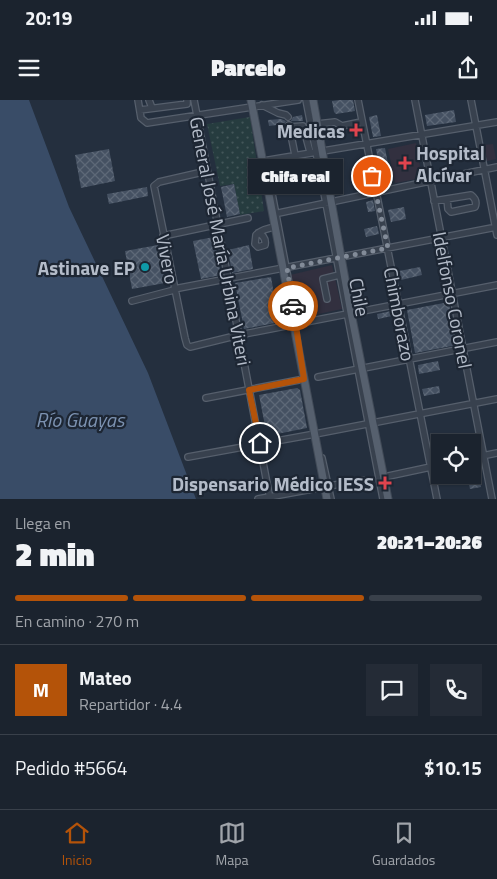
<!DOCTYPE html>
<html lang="es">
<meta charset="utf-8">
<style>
body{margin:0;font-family:"Titillium Web",sans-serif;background:#242b36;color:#f1f3f6;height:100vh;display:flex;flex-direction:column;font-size:19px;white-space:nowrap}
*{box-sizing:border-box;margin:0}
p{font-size:16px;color:#a0a4aa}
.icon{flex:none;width:28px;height:28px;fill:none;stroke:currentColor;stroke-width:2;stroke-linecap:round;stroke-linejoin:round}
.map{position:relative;height:399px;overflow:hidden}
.sheet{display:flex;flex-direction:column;background:#1b232e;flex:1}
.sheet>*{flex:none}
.fabs{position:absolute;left:431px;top:334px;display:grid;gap:10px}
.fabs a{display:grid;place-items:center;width:50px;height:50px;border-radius:0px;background:#1b232e;box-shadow:0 1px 4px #0004,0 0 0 1px #39404a;font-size:25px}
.pin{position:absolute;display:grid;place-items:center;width:42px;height:42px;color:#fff;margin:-21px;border:2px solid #fff;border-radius:50%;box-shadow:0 1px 5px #0007}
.courier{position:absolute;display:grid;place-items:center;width:50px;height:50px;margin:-25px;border:4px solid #b45309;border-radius:50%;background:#fff;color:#222;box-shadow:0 1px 6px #0007}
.bubble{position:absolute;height:35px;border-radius:0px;background:#1b232e;box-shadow:0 1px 4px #0004,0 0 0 1px #39404a;font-size:16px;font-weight:800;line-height:35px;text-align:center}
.summary em{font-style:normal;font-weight:800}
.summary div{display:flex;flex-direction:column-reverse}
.summary{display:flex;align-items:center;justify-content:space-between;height:85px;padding:0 15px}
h1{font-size:32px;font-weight:800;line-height:38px}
.bar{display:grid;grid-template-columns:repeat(4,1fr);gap:8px 5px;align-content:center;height:60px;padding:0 15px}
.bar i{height:6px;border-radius:4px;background:#39404a}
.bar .selected{background:#b45309}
.bar p{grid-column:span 4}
.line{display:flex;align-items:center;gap:12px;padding:0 15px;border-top:1px solid #39404a}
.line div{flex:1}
.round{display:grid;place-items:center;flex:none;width:52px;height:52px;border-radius:0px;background:#242b36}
.status{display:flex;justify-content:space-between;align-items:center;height:35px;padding:0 25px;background:#1b232e;direction:ltr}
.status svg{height:14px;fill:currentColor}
header{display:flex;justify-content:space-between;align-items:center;height:65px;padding:0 15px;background:#1b232e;font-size:22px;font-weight:800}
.tab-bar{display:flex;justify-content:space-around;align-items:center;height:70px;border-top:1px solid #39404a;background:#1b232e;font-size:14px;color:#a0a4aa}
.tab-bar a{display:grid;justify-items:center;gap:2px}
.tab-bar .selected{color:#b45309}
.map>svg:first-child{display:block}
</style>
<div class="status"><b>20:19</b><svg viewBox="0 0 49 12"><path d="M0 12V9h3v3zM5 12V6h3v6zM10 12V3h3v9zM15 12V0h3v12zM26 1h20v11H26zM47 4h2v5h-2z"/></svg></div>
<header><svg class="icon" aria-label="menu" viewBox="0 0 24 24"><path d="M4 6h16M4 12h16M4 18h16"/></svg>Parcelo<svg class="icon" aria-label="share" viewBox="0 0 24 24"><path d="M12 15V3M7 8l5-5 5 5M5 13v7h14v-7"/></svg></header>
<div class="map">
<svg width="497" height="399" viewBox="0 0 497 399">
<defs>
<pattern id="park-dots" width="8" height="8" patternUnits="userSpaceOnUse" patternTransform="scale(1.25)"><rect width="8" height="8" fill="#263c3f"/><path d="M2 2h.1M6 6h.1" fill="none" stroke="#435659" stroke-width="1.8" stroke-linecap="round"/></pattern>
<pattern id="building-cross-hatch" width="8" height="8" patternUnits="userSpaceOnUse" patternTransform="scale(1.25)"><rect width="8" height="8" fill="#455162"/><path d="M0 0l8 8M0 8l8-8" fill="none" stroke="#5d6877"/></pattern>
</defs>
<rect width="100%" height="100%" fill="#242f3e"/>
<path fill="#32303f" d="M416,43L422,78L395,83L388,49Z
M493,44L496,59L487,61L484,45Z
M332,165L342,209L300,218L290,175Z"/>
<path fill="url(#park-dots)" d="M250,17L264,111L240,115L234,84L220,86L207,24Z"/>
<path fill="#394c67" d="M0,0H29L69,107L148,273L196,399H0Z"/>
<path fill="url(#building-cross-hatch)" d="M340,0H353L355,11L336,14L334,12L332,1Z
M454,10L456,22L427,26L425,15Z
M302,15L303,21H291L293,17Z
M377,15L381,36L373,37L369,17Z
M281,19L286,21L284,24L269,26L268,20Z
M385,48L390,74L381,76L376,49Z
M109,49L115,81L81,88L75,55Z
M366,80L368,88L359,91L357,82Z
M234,84L240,114L227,117L221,87Z
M147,87L148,96L109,104L107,94Z
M373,100L375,111L368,112L366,102Z
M404,107L406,119L391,122L388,110Z
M377,126L379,134L366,137L364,129Z
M214,137L221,175L201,179L193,141Z
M158,145L165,183L132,189L125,151Z
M249,145L253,169L232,173L228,150Z
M420,167L422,175L401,180L399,171Z
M271,177L275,200L282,199L286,221L244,229L235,183Z
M449,202L457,245L415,253L407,210Z
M391,211L392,216L378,219L377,214Z
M438,261L440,270L419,274L418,265Z
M439,286L440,293L424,296L422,289Z
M297,288L300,290L307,328L267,336L259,295Z
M477,366L481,387L470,389L467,375H472V367Z"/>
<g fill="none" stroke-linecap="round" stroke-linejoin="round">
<g stroke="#565f6c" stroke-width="8">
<path id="minor" d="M138,0L141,18L147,23L298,0
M149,0L152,8
M194,0L270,399
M306,0L383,399
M358,0L437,399
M415,0L492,399
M471,0L497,135
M262,5L278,13L286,15L288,17
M140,10L187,4V0
M317,24L335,22L342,26L361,22
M289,25L295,55
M289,27L303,26L310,52
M263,61L497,22
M207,71L159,82L154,86L185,238L187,245L190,247L239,235L497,185
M270,83L292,199
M434,101C447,99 459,97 471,95C475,98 477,102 475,107L451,112L448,109L447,99
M274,114L497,67
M258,133C263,135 266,139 265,145L258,147L255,144L256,135C261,130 268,128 276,127
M163,136L248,118
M174,189L497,127
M327,199L323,179L339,175
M132,201L174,190
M318,277L497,242
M206,298L304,279
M188,357L315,334L497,299
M322,358L331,399
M472,358L497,353
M384,377L440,365
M258,399L362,380"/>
</g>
<g stroke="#414a57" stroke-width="9">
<path id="major" d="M251,0L327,399
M313,0L351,213L388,399"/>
</g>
<use href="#minor" stroke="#38414e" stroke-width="5.5"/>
<use href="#major" stroke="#56606e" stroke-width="7"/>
</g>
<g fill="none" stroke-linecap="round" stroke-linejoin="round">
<path stroke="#828b98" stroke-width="5" stroke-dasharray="0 9" d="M293,206L287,168L388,148L372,76"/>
<path stroke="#b45309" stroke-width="6" d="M260,343L249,290L304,279L293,206"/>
</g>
<g fill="#e0444e" stroke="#1d2633" stroke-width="2">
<path d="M353.5 22.5h5v5h5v5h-5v5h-5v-5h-5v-5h5z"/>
<path d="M402.5 55.5h5v5h5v5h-5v5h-5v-5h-5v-5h5z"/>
<path d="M382.5 375.5h5v5h5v5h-5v5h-5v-5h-5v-5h5z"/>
</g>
<circle fill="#0f9aa8" stroke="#1d2633" stroke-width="2" cx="145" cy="167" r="5"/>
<g text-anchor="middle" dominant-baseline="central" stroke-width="4.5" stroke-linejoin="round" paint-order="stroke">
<g font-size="19" font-weight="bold" fill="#b4bcc9" stroke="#1d2633" text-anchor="end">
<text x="345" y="30">Medicas</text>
<text x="416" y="52" text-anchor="start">Hospital<tspan x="416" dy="22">Alcívar</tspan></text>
<text x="135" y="167">Astinave EP</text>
<text x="374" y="383">Dispensario Médico IESS</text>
</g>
<g font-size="19" fill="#b4bcc9" stroke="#1d2633">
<text transform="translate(221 141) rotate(79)">General José María Urbina Viteri</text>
<text transform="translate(168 159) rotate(79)">Vivero</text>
<text transform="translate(360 197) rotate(79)">Chile</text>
<text transform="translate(453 200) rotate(79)">Idelfonso Coronel</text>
<text transform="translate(400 214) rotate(79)">Chimborazo</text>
</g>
<g font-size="20" font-style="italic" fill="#7c92b1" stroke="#1d2633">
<text x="80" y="319">Río Guayas</text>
</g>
</g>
</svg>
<div class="fabs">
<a><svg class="icon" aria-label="locate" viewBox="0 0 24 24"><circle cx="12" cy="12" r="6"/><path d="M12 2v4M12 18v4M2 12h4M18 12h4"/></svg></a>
</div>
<div class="pin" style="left:372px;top:76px;background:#ea580c"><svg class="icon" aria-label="bag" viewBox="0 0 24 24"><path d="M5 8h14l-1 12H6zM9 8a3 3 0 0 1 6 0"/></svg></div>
<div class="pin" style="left:260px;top:343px;background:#1f2937"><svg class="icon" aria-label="home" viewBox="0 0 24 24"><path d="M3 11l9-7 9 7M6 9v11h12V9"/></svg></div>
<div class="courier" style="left:293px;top:206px"><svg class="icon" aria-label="car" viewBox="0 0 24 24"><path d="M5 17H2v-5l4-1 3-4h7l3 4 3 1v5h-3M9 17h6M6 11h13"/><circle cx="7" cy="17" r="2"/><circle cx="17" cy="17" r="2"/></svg></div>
<div class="bubble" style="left:248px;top:59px;width:95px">Chifa real</div>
</div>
<section class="sheet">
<div class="summary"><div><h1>2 min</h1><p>Llega en</p></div><em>20:21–20:26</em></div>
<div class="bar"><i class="selected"></i><i class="selected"></i><i class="selected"></i><i></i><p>En camino · 270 m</p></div>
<div class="line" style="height:90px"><b class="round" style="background:#b45309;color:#fff">M</b><div><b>Mateo</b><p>Repartidor · 4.4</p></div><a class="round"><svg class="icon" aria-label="chat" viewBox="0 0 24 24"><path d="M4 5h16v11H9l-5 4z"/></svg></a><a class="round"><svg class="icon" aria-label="phone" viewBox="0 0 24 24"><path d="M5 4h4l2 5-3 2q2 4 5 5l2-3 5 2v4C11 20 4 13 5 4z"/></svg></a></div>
<div class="line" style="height:65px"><div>Pedido #5664</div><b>$10.15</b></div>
</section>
<nav class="tab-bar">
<a class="selected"><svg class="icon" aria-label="home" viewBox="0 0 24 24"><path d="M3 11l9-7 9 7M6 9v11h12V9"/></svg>Inicio</a>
<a><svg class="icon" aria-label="map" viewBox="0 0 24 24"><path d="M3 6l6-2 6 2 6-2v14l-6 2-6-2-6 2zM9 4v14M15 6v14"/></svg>Mapa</a>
<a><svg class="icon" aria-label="saved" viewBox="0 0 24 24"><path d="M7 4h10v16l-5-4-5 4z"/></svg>Guardados</a>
</nav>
